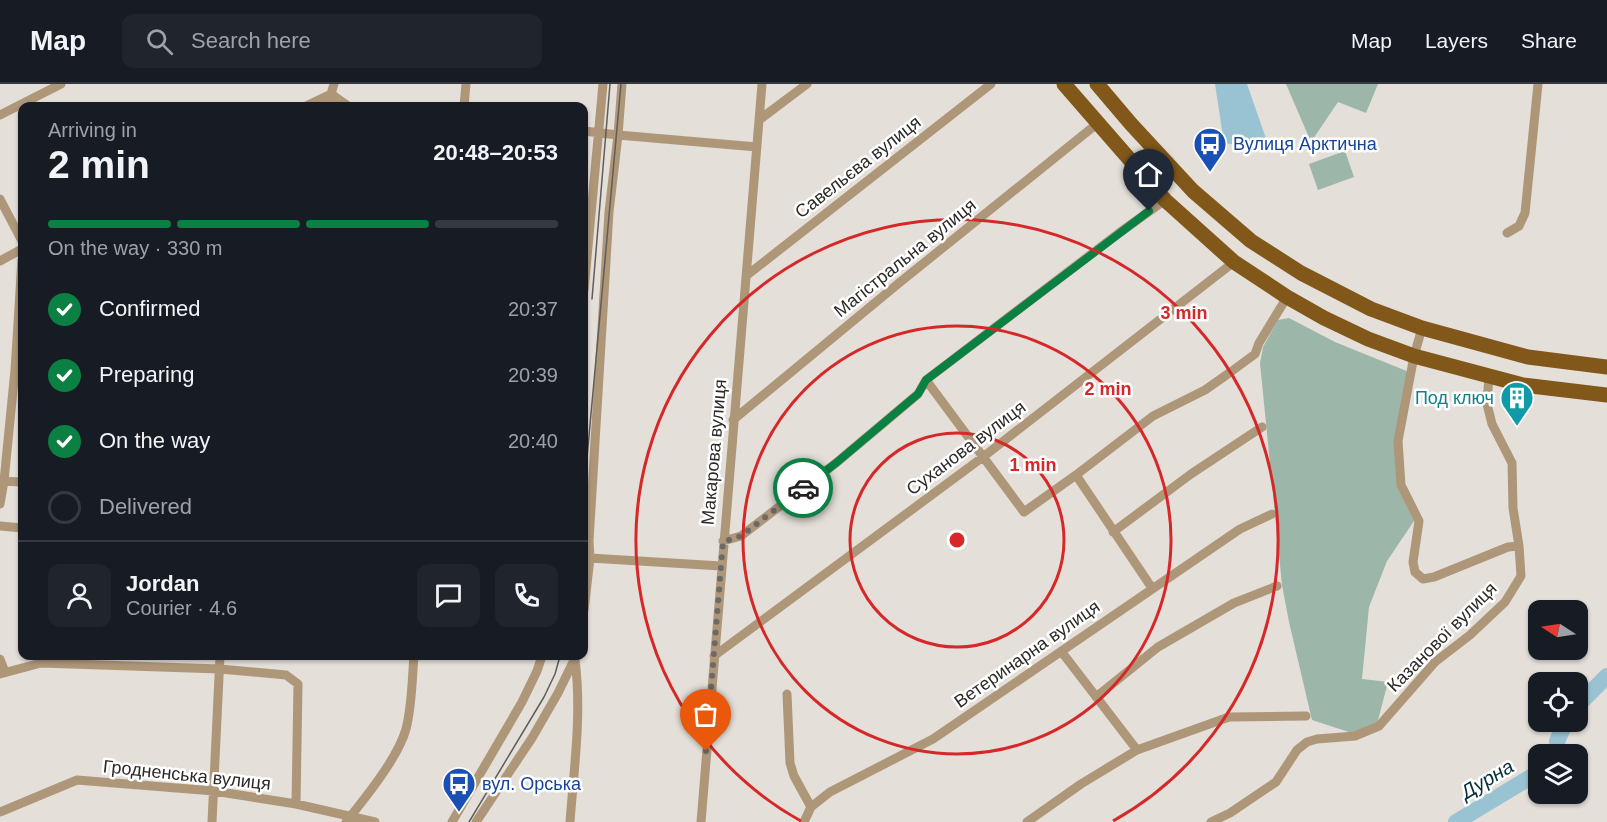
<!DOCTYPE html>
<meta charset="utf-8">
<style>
body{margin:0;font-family:Arial,sans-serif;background:#20242c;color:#f1f3f6;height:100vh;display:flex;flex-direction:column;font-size:22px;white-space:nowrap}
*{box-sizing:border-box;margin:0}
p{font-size:20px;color:#9ea1a6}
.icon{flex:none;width:33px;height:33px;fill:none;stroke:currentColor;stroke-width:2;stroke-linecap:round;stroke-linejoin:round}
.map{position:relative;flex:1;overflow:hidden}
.sheet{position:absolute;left:18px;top:18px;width:570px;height:558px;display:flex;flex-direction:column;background:#171b24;border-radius:12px;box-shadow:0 2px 4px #0004}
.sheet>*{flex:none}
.needle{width:39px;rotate:282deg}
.tools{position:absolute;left:1528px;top:516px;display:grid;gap:12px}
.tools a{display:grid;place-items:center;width:60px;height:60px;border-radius:12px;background:#171b24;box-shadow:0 2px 4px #0004;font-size:30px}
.pin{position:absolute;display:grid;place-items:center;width:51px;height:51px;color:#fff;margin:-62px -26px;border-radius:50% 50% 50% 0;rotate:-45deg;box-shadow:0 0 6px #0007}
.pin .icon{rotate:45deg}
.courier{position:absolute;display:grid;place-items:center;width:60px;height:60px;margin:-30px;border:4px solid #0b8043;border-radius:50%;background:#fff;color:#222;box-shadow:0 2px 8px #0007}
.head em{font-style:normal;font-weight:700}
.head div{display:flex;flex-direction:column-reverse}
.head{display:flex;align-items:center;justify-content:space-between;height:102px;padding:0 30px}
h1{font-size:39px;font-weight:700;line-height:45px}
.bar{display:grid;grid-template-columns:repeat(4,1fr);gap:9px 6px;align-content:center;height:72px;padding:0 30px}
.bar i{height:8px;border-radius:4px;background:#363941}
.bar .active{background:#0b8043}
.bar p{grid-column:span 4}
.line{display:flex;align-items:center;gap:15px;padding:0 30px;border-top:2px solid #363941}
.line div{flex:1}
.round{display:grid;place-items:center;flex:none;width:63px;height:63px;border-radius:12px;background:#20242c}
ol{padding:0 30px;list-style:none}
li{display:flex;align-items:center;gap:18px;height:66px}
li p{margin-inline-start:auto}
li .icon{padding:6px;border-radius:50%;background:#0b8043;color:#fff;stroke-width:4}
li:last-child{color:#9ea1a6}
li i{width:33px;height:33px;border:3px solid #363941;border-radius:50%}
header{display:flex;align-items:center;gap:36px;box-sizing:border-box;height:84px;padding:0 30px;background:#171b24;border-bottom:2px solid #363941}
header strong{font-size:28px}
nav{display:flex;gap:33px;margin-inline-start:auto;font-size:21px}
.search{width:420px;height:54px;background:#20242c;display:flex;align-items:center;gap:15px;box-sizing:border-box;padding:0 21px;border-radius:12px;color:#9ea1a6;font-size:22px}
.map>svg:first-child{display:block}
</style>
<header>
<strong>Map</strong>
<div class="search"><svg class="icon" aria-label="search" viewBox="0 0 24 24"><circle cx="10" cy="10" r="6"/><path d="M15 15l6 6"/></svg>Search here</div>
<nav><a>Map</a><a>Layers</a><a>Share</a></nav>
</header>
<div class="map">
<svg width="1607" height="738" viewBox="0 0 1607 738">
<rect width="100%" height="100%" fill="#e4dfd9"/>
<path fill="#9db6aa" d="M1286,0H1378L1366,29L1338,18L1311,58Z
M1345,67L1354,93L1318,106L1309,80Z
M1289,234L1335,258L1409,288L1397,402L1414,437L1387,477L1369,523L1362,595L1388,598L1377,640L1355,650L1312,636L1289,538L1282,501L1260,279L1263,263L1278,236Z"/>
<path fill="#99c3d3" d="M1215,0H1247L1270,66L1224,59Z"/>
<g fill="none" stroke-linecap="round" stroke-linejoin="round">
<path stroke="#99c3d3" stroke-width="16" d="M1578,621L1607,592
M1558,670L1557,657L1566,638
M1456,738L1539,688"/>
<path stroke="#ae9679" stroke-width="9" d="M306,22L331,10L348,22
M329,22L331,10L334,0
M464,22L466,0
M0,31L61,0
M759,36L807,0
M584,47L618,51L757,63
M0,115L22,157
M1507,149L1519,142L1525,129L1538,0
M0,177L22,165
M746,192L991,0
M584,206L603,0
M1422,244L1414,272L1398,357L1401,401L1419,437L1413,478L1415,488L1423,495L1434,493L1508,463L1519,462
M926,296L1024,428L1076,391L1153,332L1205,306L1232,287L1255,270L1259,259L1287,213
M733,336L899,199L1098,39
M1076,391L1152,504
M0,397L22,398
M0,420L4,397L15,286L22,176
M0,442L22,444
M1113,448L1191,390L1262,343
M723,457L741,452L836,379L918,310L926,296L1119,149L1165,116
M590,474L721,482
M584,526L590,474L589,457L609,128L618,51L622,0
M1061,567L1137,666
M714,572L983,373L1234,178
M0,575L5,588
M0,590L41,579L220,585L286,591L298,600L296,720
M787,610L790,679L794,692L811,723
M1096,613L1158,563L1234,519L1277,502
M0,728L77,696L214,707L296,720L375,738
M212,738L220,572
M346,738C365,714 398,674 406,645C412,622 412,595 414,572
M452,738L522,618L537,587L542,572
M476,738L532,654L558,609L576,572
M570,738C574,684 582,629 575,576
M701,738L762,0
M804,738L811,723L830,708L933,655L1240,445L1272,430
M1027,738L1081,700L1137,666L1229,633L1306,632
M1211,738L1230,729L1276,698L1297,666L1307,658L1317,655L1355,652L1379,642L1435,578L1470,551L1505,518L1521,492L1519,462L1513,424L1512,379L1492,340L1487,320L1489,292"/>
<path stroke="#82581a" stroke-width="15" d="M1064,0L1165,116L1234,178L1287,213L1324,234L1368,255L1414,272L1523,301L1607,311
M1097,0L1131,40L1193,107L1251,157L1301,189L1371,225L1422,244L1528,273L1607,283"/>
<path stroke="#605d5a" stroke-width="1.5" d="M592,215L610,0
M584,407L621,0
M469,738L544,613L555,590L560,572"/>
</g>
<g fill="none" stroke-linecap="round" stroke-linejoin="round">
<path stroke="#6c6966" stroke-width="6" stroke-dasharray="0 10.8" d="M706,667L723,458L741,452L803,404"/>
<path stroke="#0b8043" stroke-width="8" d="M803,404L836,379L918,310L926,296L1149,127"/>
</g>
<g fill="none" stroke="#d62828" stroke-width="3">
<circle cx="957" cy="456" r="107"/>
<circle cx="957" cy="456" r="214"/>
<path d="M801 737A321 321 0 1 1 1113 737"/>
</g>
<defs>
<g id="bus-pin" transform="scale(1.725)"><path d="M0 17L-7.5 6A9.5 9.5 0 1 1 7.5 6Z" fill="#1a4fb4" stroke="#fff"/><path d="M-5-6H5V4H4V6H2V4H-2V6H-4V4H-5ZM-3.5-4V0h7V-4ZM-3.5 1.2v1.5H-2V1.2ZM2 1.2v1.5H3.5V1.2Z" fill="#fff"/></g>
<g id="building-pin" transform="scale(1.725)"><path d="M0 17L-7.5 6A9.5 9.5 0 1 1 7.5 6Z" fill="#0f9aa8" stroke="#fff"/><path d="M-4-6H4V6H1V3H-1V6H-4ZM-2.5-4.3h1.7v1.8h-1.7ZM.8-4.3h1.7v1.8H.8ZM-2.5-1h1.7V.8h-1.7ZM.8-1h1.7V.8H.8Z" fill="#fff"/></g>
</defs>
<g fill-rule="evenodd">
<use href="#bus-pin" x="1210" y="60"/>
<use href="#building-pin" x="1517" y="314"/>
<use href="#bus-pin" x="459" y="700"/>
</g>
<g text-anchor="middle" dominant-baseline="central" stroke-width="5" stroke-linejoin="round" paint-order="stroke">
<g font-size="18" fill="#164399" stroke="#fff" text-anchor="start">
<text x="1233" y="60">Вулиця Арктична</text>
<text x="482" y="700">вул. Орська</text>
</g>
<g font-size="18" fill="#2c2a28" stroke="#fff">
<text transform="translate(858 83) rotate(-38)">Савельєва вулиця</text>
<text transform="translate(905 174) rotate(-39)">Магістральна вулиця</text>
<text transform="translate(966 364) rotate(-37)">Суханова вулиця</text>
<text transform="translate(714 368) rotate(-85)">Макарова вулиця</text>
<text transform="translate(1442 553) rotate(-45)">Казанової вулиця</text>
<text transform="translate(1027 570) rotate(-35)">Ветеринарна вулиця</text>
<text transform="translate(187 691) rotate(6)">Гродненська вулиця</text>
</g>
<g font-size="18" fill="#0d838f" stroke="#fff" text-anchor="end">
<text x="1494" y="314">Под ключ</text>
</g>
<g font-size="20" font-style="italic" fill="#062f3b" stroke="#fff">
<text transform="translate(1487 695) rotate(-31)">Дурна</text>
</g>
</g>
<circle cx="957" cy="456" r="9" fill="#d62828" stroke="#fff" stroke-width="3"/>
<g font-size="18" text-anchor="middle" font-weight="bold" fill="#d62828" stroke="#fff" stroke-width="5" stroke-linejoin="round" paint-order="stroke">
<text x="1184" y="235">3 min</text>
<text x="1108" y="311">2 min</text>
<text x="1033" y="387">1 min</text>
</g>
</svg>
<div class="tools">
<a><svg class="needle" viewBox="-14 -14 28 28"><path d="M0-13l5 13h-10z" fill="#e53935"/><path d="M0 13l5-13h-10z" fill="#9ea1a6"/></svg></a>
<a><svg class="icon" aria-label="locate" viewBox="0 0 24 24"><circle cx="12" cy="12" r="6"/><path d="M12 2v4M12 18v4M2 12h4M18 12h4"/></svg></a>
<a><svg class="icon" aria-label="layers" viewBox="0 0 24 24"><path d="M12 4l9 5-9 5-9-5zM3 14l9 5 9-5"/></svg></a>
</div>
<div class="pin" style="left:706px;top:667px;background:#ea580c"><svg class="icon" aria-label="bag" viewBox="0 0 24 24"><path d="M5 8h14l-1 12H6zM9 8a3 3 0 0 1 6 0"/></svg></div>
<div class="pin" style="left:1149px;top:127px;background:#1f2937"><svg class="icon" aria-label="home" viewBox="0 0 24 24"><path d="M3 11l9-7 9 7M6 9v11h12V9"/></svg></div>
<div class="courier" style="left:803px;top:404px"><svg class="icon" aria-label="car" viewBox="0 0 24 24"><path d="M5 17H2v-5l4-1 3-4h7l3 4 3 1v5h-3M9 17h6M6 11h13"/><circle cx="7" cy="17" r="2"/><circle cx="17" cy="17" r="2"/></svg></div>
<section class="sheet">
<div class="head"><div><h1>2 min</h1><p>Arriving in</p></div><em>20:48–20:53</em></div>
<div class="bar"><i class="active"></i><i class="active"></i><i class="active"></i><i></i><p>On the way · 330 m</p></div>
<ol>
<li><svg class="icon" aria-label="check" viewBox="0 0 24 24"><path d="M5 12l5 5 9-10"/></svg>Confirmed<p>20:37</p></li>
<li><svg class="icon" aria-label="check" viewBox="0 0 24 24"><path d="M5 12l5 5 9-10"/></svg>Preparing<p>20:39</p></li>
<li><svg class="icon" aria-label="check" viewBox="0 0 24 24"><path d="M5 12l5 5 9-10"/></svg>On the way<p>20:40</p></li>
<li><i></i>Delivered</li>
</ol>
<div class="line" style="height:108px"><a class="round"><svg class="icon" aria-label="person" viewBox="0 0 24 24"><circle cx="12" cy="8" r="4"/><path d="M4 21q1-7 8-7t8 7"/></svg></a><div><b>Jordan</b><p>Courier · 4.6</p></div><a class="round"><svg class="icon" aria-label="chat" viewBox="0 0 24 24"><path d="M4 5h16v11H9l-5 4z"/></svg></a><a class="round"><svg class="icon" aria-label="phone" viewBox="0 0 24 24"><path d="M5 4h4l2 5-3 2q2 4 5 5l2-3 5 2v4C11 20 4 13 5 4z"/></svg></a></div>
</section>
</div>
